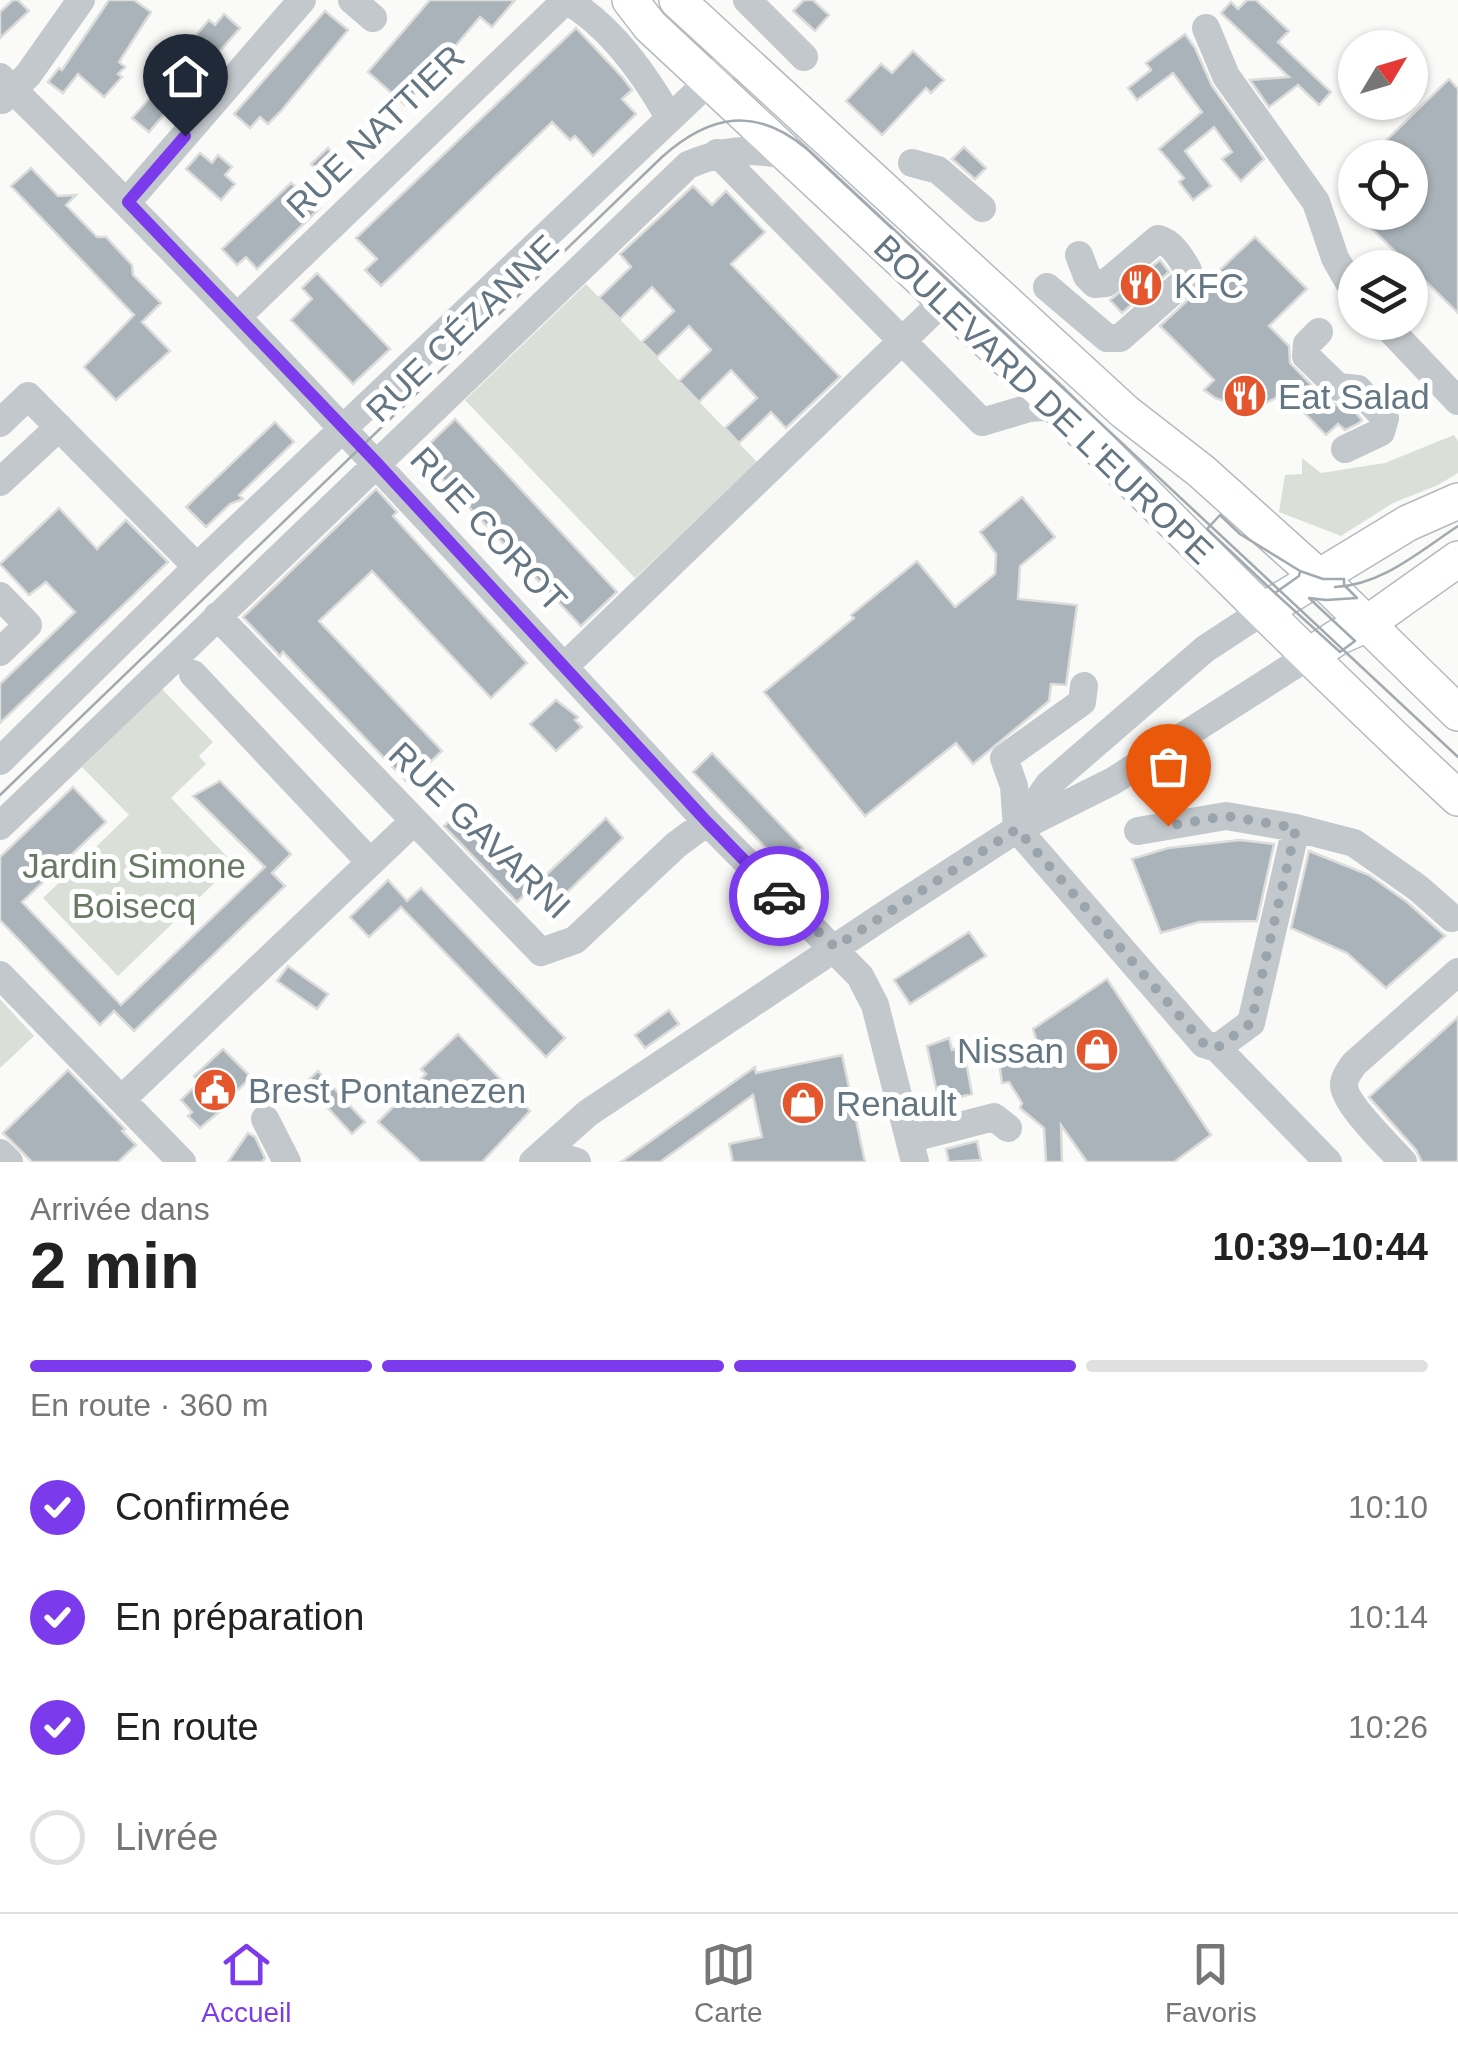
<!DOCTYPE html>
<html lang="fr">
<meta charset="utf-8">
<style>
body{margin:0;font-family:Arial,sans-serif;background:#f6f6f6;color:#222;height:100vh;display:flex;flex-direction:column;font-size:38px;white-space:nowrap}
*{box-sizing:border-box;margin:0}
p{font-size:32px;color:#767676}
.icon{flex:none;width:55px;height:55px;fill:none;stroke:currentColor;stroke-width:2;stroke-linecap:round;stroke-linejoin:round}
.map{position:relative;height:1162px;overflow:hidden}
.drawer{display:flex;flex-direction:column;background:#fff;flex:1}
.drawer>*{flex:none}
.needle{width:65px;rotate:52deg}
.controls{position:absolute;left:1338px;top:30px;display:grid;gap:20px}
.controls a{display:grid;place-items:center;width:90px;height:90px;border-radius:50%;background:#fff;box-shadow:0 2px 8px #0004;font-size:50px}
.pin{position:absolute;display:grid;place-items:center;width:85px;height:85px;color:#fff;margin:-102px -42px;border-radius:50% 50% 50% 0;rotate:-45deg;box-shadow:0 0 10px #0007}
.pin .icon{rotate:45deg}
.courier{position:absolute;display:grid;place-items:center;width:100px;height:100px;margin:-50px;border:8px solid #7c3aed;border-radius:50%;background:#fff;color:#222;box-shadow:0 2px 12px #0007}
.overview em{font-style:normal;font-weight:600}
.overview div{display:flex;flex-direction:column-reverse}
.overview{display:flex;align-items:center;justify-content:space-between;height:170px;padding:0 30px}
h1{font-size:65px;font-weight:600;line-height:75px}
.bar{display:grid;grid-template-columns:repeat(4,1fr);gap:15px 10px;align-content:center;height:120px;padding:0 30px}
.bar i{height:12px;border-radius:8px;background:#e0e0e0}
.bar .on{background:#7c3aed}
.bar p{grid-column:span 4}
ol{padding:0 30px;list-style:none}
li{display:flex;align-items:center;gap:30px;height:110px}
li p{margin-inline-start:auto}
li .icon{padding:10px;border-radius:50%;background:#7c3aed;color:#fff;stroke-width:4}
li:last-child{color:#767676}
li i{width:55px;height:55px;border:5px solid #e0e0e0;border-radius:50%}
.tab-bar{display:flex;justify-content:space-around;align-items:center;height:140px;border-top:2px solid #e0e0e0;background:#fff;font-size:28px;color:#767676}
.tab-bar a{display:grid;justify-items:center;gap:5px}
.tab-bar .on{color:#7c3aed}
.map>svg:first-child{display:block}
</style>
<div class="map">
<svg width="1458" height="1162" viewBox="0 0 1458 1162">
<rect width="100%" height="100%" fill="#fafaf8"/>
<path fill="#dadfd7" d="M586,284L757,462L635,578L465,400Z
M1454,435L1458,441V473L1438,485L1393,503L1341,536L1279,512L1285,475L1302,474V458L1321,473L1385,463Z
M162,689L213,742L199,756L206,764L171,798L234,864L118,976L43,898L129,815L82,767Z
M0,999L34,1036L0,1068Z"/>
<path fill="#aab3b9" stroke="#dcdcda" stroke-width="2.5" d="M13,0H18L29,11L0,38V12Z
M109,0H134L151,12L119,62L125,67L118,74L122,77L104,97L78,74L63,93L48,82L59,68L62,70Z
M430,0H515L492,27L480,17L405,105L368,72Z
M804,0H813L829,15L815,31L793,11Z
M1247,0H1256L1289,31L1278,42L1331,92L1319,105L1298,85L1269,107L1250,80L1289,77L1221,13L1231,2L1238,9Z
M325,11L348,30L281,111L268,124L260,117L250,128L234,114Z
M224,14L240,28L149,132L132,118L164,82L158,78L209,20L215,25Z
M576,28L623,78L632,90L622,99L636,114L593,156L575,136L570,140L552,122L381,286L365,270L377,259L356,238Z
M1185,34L1195,48L1212,86L1264,159L1241,181L1222,159L1232,152L1214,127L1185,151L1211,186L1193,200L1179,182L1184,178L1159,149L1202,112L1173,73L1137,100L1128,88L1151,70L1146,63Z
M913,51L944,80L931,93L926,88L882,135L846,101L881,64L892,73Z
M1449,79L1458,89V313L1368,225L1382,212H1410V158H1368Z
M964,147L986,168L975,179L952,159Z
M328,148L342,165L327,179L311,164Z
M200,153L212,163L218,155L232,167L225,175L235,184L221,200L186,169Z
M31,168L58,196L76,195L66,205L97,237H106L132,265L133,275L161,303L142,322L170,351L116,400L84,367L134,315L11,186Z
M291,183L321,207L257,269L246,257L237,265L222,249Z
M693,186L712,205L726,191L765,232L731,264L840,377L786,428L771,412L739,443L725,428L757,398L731,370L699,402L679,381L711,350L689,326L657,357L642,342L674,311L652,287L620,319L599,298L631,267L620,254Z
M1255,237L1307,289L1269,326L1289,346L1290,363L1326,400L1339,406H1350L1362,420L1359,423L1345,430L1338,424L1326,435L1285,393L1262,405L1243,408L1215,398L1204,390L1214,380L1160,326Z
M1160,260L1169,272L1122,313L1110,300Z
M317,273L390,349L353,384L291,320L312,299L302,288Z
M455,419L617,592L581,626L419,454Z
M275,422L294,442L239,495L243,499L230,504L206,527L186,507Z
M376,489L397,512L393,516L410,535L527,663L491,698L372,571L319,621L442,751L408,783L283,652L280,656L243,617Z
M1022,497L1055,537L1020,566L1018,599L1077,605L1066,685L1051,684L1049,701L973,764L956,743L865,816L764,692L854,618L851,615L917,561L955,607L995,574L996,554L980,532Z
M59,508L97,549L126,520L168,562L0,723V684L75,612L46,582L29,595L0,564Z
M556,700L578,717L575,720L582,727L556,751L530,724Z
M712,753L803,848L784,867L693,772Z
M220,781L291,854L272,873L285,886L134,1031L114,1011L100,1025L0,920V857L73,787L106,822L22,902L121,1005L265,867L193,796Z
M464,808L536,884L517,902L444,826Z
M606,818L623,838L548,911L529,891Z
M1240,840L1274,844L1257,921L1199,922L1161,933L1132,859L1168,848Z
M1309,851L1369,875L1407,902L1445,936L1386,988L1347,953L1291,928Z
M388,880L407,901L421,888L565,1038L546,1057L401,907L369,937L350,917Z
M969,932L986,956L910,1004L894,980Z
M288,966L328,994L317,1009L277,981Z
M1107,979L1211,1135L1174,1162H1087L1061,1125L1062,1162H1046L1044,1128L1020,1108L1022,1103L1009,1082L1002,1083L998,1055L1008,1053L1007,1048L1037,1042L1033,1029Z
M669,1010L679,1024L645,1048L635,1035Z
M1458,1017V1162H1422L1416,1150L1369,1097Z
M458,1034L530,1111L482,1162H421L378,1122L426,1074L421,1069Z
M949,1038L952,1050L963,1046L972,1094L939,1102L927,1046Z
M223,1049L251,1077L230,1098L233,1100L200,1128L188,1116L192,1112L181,1100L199,1082L194,1076Z
M842,1055L865,1162H733L729,1144L762,1137L753,1095L660,1162H621L755,1067L756,1073Z
M68,1070L125,1129L122,1131L136,1145L118,1162H32L3,1133Z
M318,1071L365,1122L352,1134L305,1083Z
M248,1133L255,1137L265,1158L262,1162H228Z
M977,1141L981,1160L949,1162L946,1149Z"/>
<g fill="none" stroke-linecap="round" stroke-linejoin="round">
<g stroke="#b5babe" stroke-width="38">
<path id="major" d="M630,0L650,26L1051,400C1186,534 1319,669 1458,798
M677,0L1125,412L1201,471L1320,578L1458,713
M1263,611L1408,523L1458,501
M1310,655L1338,637L1365,625L1458,559"/>
</g>
<path stroke="#c3c8cc" stroke-width="28" d="M352,0L373,18
M747,0L804,57
M1206,28L1226,76L1316,202L1335,258L1355,293
M0,77C245,317 475,571 707,822
M2,100L28,75L81,0
M717,153L982,422L1029,408L1057,406
M912,163L938,170L982,208
M128,201L302,0
M1047,287L1107,338H1120L1187,279L1188,270C1181,258 1172,242 1158,239L1106,283L1095,284L1087,276L1079,255
M237,317L566,0C611,26 644,73 669,117
M1383,322L1458,401
M1319,332L1307,344L1306,356L1338,387L1358,389L1385,418L1381,432L1345,449
M0,423L28,396L197,567
M0,482L59,427
M0,596L28,625L0,652
M217,616L541,952L575,940L676,845L707,822L860,976L875,1005L915,1162
M565,666L929,315L942,299
M193,674L370,862
M1084,686L1082,702L1004,758L1014,786L1017,829L1204,1044L1217,1048L1251,1023L1296,828L1226,816L1138,831
M0,761L197,567L723,68
M0,826L688,165C726,149 745,148 786,155
M1019,827L1049,784L1205,649L1263,611
M1296,828L1354,843L1418,888L1452,918
M0,975L182,1162
M1217,1048L1328,1162
M122,1099L414,821
M265,1119L287,1162
M909,1139L994,1117L1008,1128
M544,1152L577,1162
M0,1153L9,1162
M533,1162L588,1113L880,918L1017,829L1113,781L1310,655
M1403,1162C1390,1147 1344,1104 1344,1085C1344,1077 1350,1070 1354,1064L1458,972"/>
<use href="#major" stroke="#fff" stroke-width="35"/>
<path stroke="#a2aab0" stroke-width="2.5" d="M1220,515L1240,534L1300,571L1299,576L1275,593L1207,529Z
M1300,571L1323,579H1344V585L1357,598L1326,600L1309,598L1355,641L1340,652L1275,593L1299,576Z
M1335,587C1382,585 1420,551 1458,526
M0,795L662,157C710,114 756,106 807,149L1458,757"/>
</g>
<g fill="none" stroke-linecap="round" stroke-linejoin="round">
<path stroke="#99a4ac" stroke-width="10" stroke-dasharray="0 18" d="M779,896L835,947L1017,829L1204,1044L1217,1048L1251,1023L1296,828L1226,816L1168,826"/>
<path stroke="#7c3aed" stroke-width="12" d="M185,136L128,202L376,462L707,822L779,896"/>
</g>
<defs>
<g id="restaurant-disc" transform="scale(2.25)"><circle r="9.5" fill="#e4572e" stroke="#fff"/><path d="M-5-6h1v4h1v-4h1v4h1v-4h1v5L-1.5 .5V6h-2V.5L-5-1ZM5-6V6H3V1.5H1.5Q1.5-4 5-6Z" fill="#fff"/></g>
<g id="shop-disc" transform="scale(2.25)"><circle r="9.5" fill="#e4572e" stroke="#fff"/><path d="M-5-2.5h2.3a2.7 3.5 0 0 1 5.4 0H5L5.5 6h-11ZM-1.5-2.5h3a1.5 2.3 0 0 0-3 0Z" fill="#fff"/></g>
<g id="civic-disc" transform="scale(2.25)"><circle r="9.5" fill="#e4572e" stroke="#fff"/><path d="M-.6-6.5H3V-4.5H.6V-3L4-1V1h2V6H-6V1h2V-1L-.6-3ZM-1.2 2.5V6h2.4V2.5Z" fill="#fff"/></g>
</defs>
<g fill-rule="evenodd">
<use href="#restaurant-disc" x="1141" y="285"/>
<use href="#restaurant-disc" x="1245" y="396"/>
<use href="#shop-disc" x="1097" y="1050"/>
<use href="#civic-disc" x="215" y="1090"/>
<use href="#shop-disc" x="803" y="1103"/>
</g>
<g text-anchor="middle" dominant-baseline="central" stroke-width="10" stroke-linejoin="round" paint-order="stroke">
<g font-size="35" fill="#657683" stroke="#fff">
<text transform="translate(375 131) rotate(-44)">RUE NATTIER</text>
<text transform="translate(462 328) rotate(-44)">RUE CÉZANNE</text>
<text transform="translate(1044 399) rotate(44)">BOULEVARD DE L'EUROPE</text>
<text transform="translate(489 529) rotate(47)">RUE COROT</text>
<text transform="translate(480 830) rotate(44)">RUE GAVARNI</text>
</g>
<g font-size="35" fill="#657683" stroke="#fff" text-anchor="start">
<text x="1174" y="285">KFC</text>
<text x="1278" y="396">Eat Salad</text>
<text x="1064" y="1050" text-anchor="end">Nissan</text>
<text x="248" y="1090">Brest Pontanezen</text>
<text x="836" y="1103">Renault</text>
</g>
<g font-size="35" fill="#687a64" stroke="#fff">
<text x="134" y="865">Jardin Simone<tspan x="134" dy="40">Boisecq</tspan></text>
</g>
</g>
</svg>
<div class="controls">
<a><svg class="needle" viewBox="-14 -14 28 28"><path d="M0-13l5 13h-10z" fill="#e53935"/><path d="M0 13l5-13h-10z" fill="#767676"/></svg></a>
<a><svg class="icon" aria-label="locate" viewBox="0 0 24 24"><circle cx="12" cy="12" r="6"/><path d="M12 2v4M12 18v4M2 12h4M18 12h4"/></svg></a>
<a><svg class="icon" aria-label="layers" viewBox="0 0 24 24"><path d="M12 4l9 5-9 5-9-5zM3 14l9 5 9-5"/></svg></a>
</div>
<div class="pin" style="left:1168px;top:826px;background:#ea580c"><svg class="icon" aria-label="bag" viewBox="0 0 24 24"><path d="M5 8h14l-1 12H6zM9 8a3 3 0 0 1 6 0"/></svg></div>
<div class="pin" style="left:185px;top:136px;background:#1f2937"><svg class="icon" aria-label="home" viewBox="0 0 24 24"><path d="M3 11l9-7 9 7M6 9v11h12V9"/></svg></div>
<div class="courier" style="left:779px;top:896px"><svg class="icon" aria-label="car" viewBox="0 0 24 24"><path d="M5 17H2v-5l4-1 3-4h7l3 4 3 1v5h-3M9 17h6M6 11h13"/><circle cx="7" cy="17" r="2"/><circle cx="17" cy="17" r="2"/></svg></div>
</div>
<section class="drawer">
<div class="overview"><div><h1>2 min</h1><p>Arrivée dans</p></div><em>10:39–10:44</em></div>
<div class="bar"><i class="on"></i><i class="on"></i><i class="on"></i><i></i><p>En route · 360 m</p></div>
<ol>
<li><svg class="icon" aria-label="check" viewBox="0 0 24 24"><path d="M5 12l5 5 9-10"/></svg>Confirmée<p>10:10</p></li>
<li><svg class="icon" aria-label="check" viewBox="0 0 24 24"><path d="M5 12l5 5 9-10"/></svg>En préparation<p>10:14</p></li>
<li><svg class="icon" aria-label="check" viewBox="0 0 24 24"><path d="M5 12l5 5 9-10"/></svg>En route<p>10:26</p></li>
<li><i></i>Livrée</li>
</ol>
</section>
<nav class="tab-bar">
<a class="on"><svg class="icon" aria-label="home" viewBox="0 0 24 24"><path d="M3 11l9-7 9 7M6 9v11h12V9"/></svg>Accueil</a>
<a><svg class="icon" aria-label="map" viewBox="0 0 24 24"><path d="M3 6l6-2 6 2 6-2v14l-6 2-6-2-6 2zM9 4v14M15 6v14"/></svg>Carte</a>
<a><svg class="icon" aria-label="saved" viewBox="0 0 24 24"><path d="M7 4h10v16l-5-4-5 4z"/></svg>Favoris</a>
</nav>
